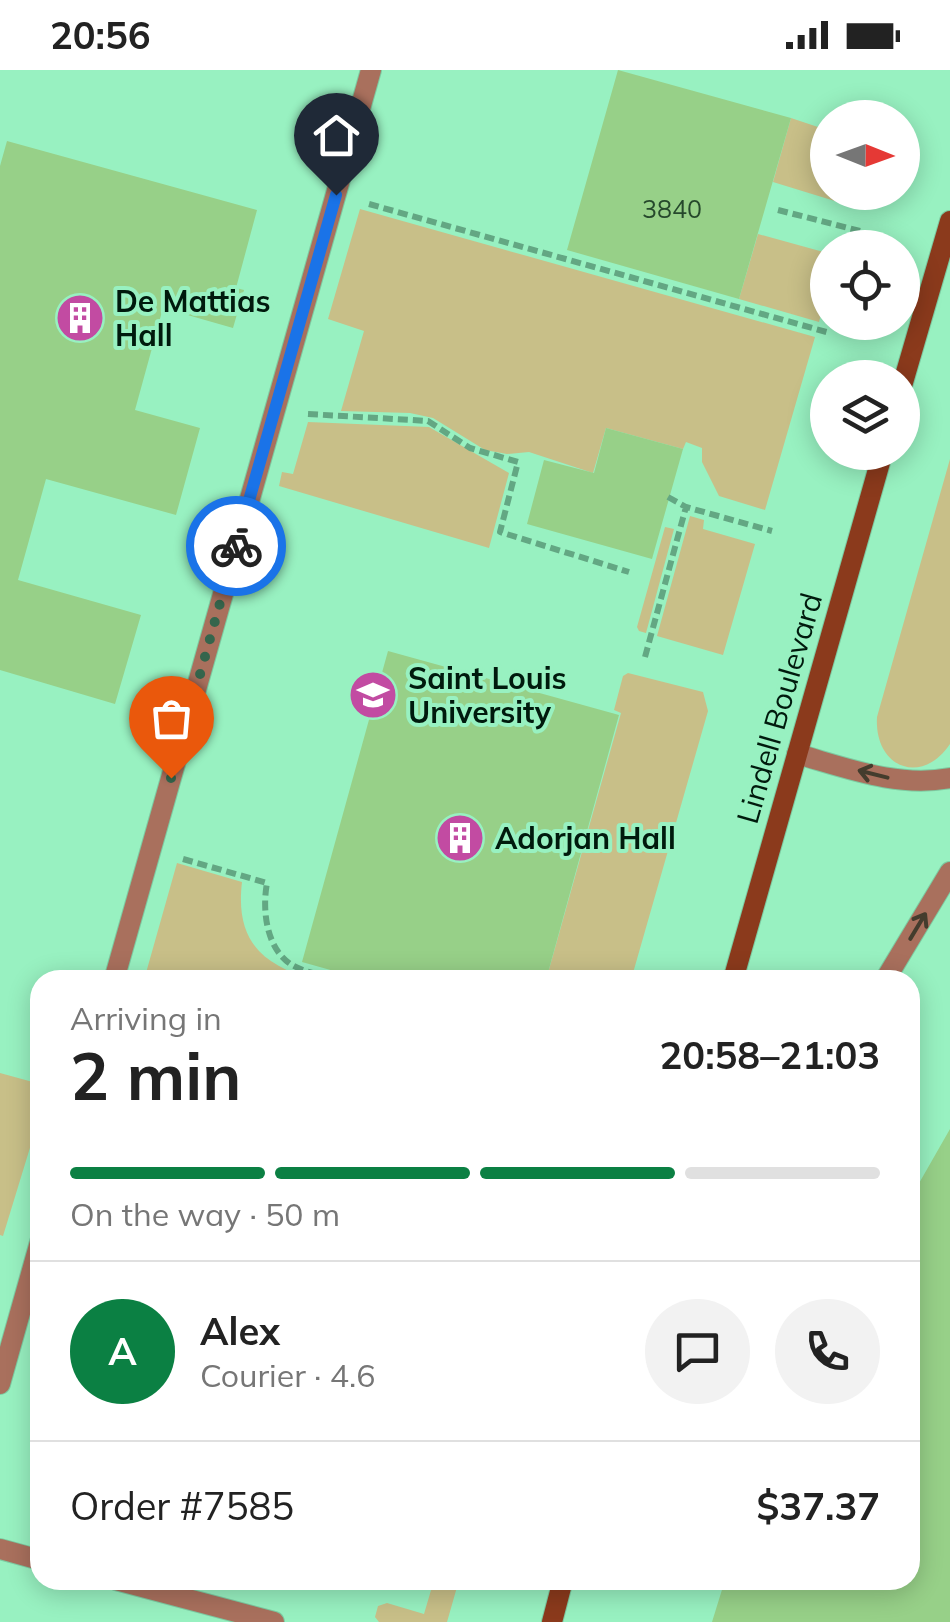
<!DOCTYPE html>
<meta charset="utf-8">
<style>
body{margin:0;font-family:Mulish,sans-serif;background:#f2f2f2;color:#222;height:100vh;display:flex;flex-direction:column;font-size:38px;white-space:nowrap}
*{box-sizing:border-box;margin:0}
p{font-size:32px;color:#767676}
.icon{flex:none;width:55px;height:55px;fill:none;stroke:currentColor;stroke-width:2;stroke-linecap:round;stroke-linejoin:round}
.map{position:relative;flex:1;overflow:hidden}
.panel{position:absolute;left:30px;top:900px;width:890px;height:620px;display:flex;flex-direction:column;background:#fff;border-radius:30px;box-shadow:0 5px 25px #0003}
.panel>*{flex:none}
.needle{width:65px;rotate:91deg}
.controls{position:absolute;left:810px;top:30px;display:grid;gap:20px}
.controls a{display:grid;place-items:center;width:110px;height:110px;border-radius:50%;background:#fff;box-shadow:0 5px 25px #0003;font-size:50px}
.pin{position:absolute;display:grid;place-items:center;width:85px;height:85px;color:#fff;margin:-102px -42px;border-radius:50% 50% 50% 0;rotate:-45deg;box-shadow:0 0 10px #0007}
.pin .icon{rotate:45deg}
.courier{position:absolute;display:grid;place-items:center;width:100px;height:100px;margin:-50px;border:8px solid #1a73e8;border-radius:50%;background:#fff;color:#222;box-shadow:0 2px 12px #0007}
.head em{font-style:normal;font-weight:700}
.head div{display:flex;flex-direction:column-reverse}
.head{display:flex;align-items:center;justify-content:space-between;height:170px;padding:0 40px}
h1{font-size:65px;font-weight:700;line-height:75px}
.bar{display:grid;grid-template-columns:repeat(4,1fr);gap:15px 10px;align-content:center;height:120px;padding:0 40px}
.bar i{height:12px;border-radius:8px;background:#e0e0e0}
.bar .current{background:#0b8043}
.bar p{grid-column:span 4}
.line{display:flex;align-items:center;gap:25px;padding:0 40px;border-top:2px solid #e0e0e0}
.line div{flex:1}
.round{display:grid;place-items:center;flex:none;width:105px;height:105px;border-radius:52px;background:#f2f2f2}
.status{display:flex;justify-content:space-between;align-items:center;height:70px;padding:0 50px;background:#fff;direction:ltr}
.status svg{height:28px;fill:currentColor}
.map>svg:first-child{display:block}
</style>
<div class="status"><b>20:56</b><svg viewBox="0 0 49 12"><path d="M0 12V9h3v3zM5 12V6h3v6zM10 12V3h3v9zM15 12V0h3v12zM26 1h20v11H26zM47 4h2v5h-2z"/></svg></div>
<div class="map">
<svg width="950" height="1552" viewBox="0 0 950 1552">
<rect width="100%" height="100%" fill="#98f1c1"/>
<path fill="#c8bf88" d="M791,48L827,60L828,122L855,123L851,136L773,112Z
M360,139L815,267L765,440L719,426L702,392V378L686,372L683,379L606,358L593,403L529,382L507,384L485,380L433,348L410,343L341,341L364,261L328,249Z
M758,164L827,183V221L819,252L739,229Z
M308,352L429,357L509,403L489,478L279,416L282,402L293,404Z
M950,389V674C921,717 874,697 877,647Z
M690,446L704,450L703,459L755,474L723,585L657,566Z
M665,457L674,459L646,563L639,561L637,557Z
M628,603L703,622L708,641L631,910H546L621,643L614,640L623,606Z
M177,793L242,812C235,871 262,895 315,910H144Z
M0,1003L40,1014V1045L3,1166L0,1165Z
M434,1510H459L447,1552H379L375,1547L378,1536L387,1533L424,1544Z"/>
<path fill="#97d088" d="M618,0L791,48L739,229L567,180Z
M7,71L257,140L236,218L244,220L233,258L163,238L135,340L200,358L176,445L46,409L18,510L141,545L115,634L0,600V96Z
M606,358L683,379L652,489L527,454L544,390L594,403Z
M388,581L619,645L546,910H366L302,892Z
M950,1059V1552H712L725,1510H910V1129Z"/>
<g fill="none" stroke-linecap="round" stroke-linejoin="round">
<g stroke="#7dcaa1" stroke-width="22">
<path id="service" d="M114,910L371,0
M0,1314L40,1172
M0,1479L40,1490
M116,1510L274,1552"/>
</g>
<g stroke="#7dcaa1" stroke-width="22">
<path id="minor" d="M797,684C847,698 898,718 950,708
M885,910L950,802"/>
</g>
<g stroke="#7dcaa1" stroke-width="22">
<path id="secondary" d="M902,316L950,151
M733,910L883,382
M552,1552L563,1510"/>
</g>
<path stroke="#63a783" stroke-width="6" stroke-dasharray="10 5" stroke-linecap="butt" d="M369,134L830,263
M778,140L860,161
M308,344L428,351L470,378L518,392L500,462L629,502
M668,427L686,437L772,461
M645,587L686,437
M183,789L267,813C262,840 266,879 292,895C306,903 325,906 340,910"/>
<use href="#service" stroke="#a9705d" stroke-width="20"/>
<use href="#minor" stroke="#a9705d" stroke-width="20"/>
<use href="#secondary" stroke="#8b3a1c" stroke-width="20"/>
</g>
<defs><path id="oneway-shaft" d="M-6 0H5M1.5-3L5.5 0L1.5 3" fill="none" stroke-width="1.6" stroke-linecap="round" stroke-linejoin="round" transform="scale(2.5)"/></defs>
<g stroke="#443c2d">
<use href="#oneway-shaft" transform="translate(873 704) rotate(-166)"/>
<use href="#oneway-shaft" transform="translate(918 856) rotate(-59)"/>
</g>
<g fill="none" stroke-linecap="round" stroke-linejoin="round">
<path stroke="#35654c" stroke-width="10" stroke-dasharray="0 18" d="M171,708L236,476"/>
<path stroke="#1a73e8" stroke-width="12" d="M236,476L336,125"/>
</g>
<defs>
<g id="building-disc" transform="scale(2.5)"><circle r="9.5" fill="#c24ba2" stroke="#98f1c1"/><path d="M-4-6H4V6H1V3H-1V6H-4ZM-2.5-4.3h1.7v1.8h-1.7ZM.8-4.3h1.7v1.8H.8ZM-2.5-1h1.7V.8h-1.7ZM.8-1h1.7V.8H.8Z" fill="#fff"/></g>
<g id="university-disc" transform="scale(2.5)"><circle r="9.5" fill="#c24ba2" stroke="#98f1c1"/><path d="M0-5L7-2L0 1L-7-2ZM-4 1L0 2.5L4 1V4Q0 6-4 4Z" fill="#fff"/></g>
</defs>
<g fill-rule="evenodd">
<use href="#building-disc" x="80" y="248"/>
<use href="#university-disc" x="373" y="625"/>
<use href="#building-disc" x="460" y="768"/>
</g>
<g text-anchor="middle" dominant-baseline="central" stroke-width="8" stroke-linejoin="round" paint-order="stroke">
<g font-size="25" fill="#26482c">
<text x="672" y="138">3840</text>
</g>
<g font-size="30" font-weight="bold" fill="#001a0d" stroke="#98f1c1" text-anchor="start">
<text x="115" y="231">De Mattias<tspan x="115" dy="34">Hall</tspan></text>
<text x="408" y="608">Saint Louis<tspan x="408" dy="34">University</tspan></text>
<text x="495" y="768">Adorjan Hall</text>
</g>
<g font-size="30" fill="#001a0d" stroke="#98f1c1">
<text transform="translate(779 638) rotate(-74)">Lindell Boulevard</text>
</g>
</g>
</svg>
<div class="controls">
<a><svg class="needle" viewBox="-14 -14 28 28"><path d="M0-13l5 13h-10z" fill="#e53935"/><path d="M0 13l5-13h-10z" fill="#767676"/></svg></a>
<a><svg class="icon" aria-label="locate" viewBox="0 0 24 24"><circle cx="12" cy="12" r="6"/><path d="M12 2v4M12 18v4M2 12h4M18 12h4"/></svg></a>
<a><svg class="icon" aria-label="layers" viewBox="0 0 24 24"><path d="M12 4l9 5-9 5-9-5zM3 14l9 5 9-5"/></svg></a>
</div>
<div class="pin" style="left:171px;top:708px;background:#ea580c"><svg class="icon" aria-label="bag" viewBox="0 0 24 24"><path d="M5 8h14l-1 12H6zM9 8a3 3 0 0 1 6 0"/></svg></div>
<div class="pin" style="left:336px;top:125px;background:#1f2937"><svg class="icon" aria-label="home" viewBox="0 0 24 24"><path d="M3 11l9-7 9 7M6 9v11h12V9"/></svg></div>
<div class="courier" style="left:236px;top:476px"><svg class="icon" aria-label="bike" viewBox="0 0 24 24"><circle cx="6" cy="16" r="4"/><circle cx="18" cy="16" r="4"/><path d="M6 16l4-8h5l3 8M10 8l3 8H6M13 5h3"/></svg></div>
<section class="panel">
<div class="head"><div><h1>2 min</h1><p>Arriving in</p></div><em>20:58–21:03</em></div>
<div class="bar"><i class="current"></i><i class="current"></i><i class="current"></i><i></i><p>On the way · 50 m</p></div>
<div class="line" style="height:180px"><b class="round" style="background:#0b8043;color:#fff">A</b><div><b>Alex</b><p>Courier · 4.6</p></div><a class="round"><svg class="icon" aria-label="chat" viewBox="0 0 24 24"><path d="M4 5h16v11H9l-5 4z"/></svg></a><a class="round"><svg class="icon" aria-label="phone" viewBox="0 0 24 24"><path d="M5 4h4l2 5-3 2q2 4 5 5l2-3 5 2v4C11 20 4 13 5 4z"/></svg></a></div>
<div class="line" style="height:130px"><div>Order #7585</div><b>$37.37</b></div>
</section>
</div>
